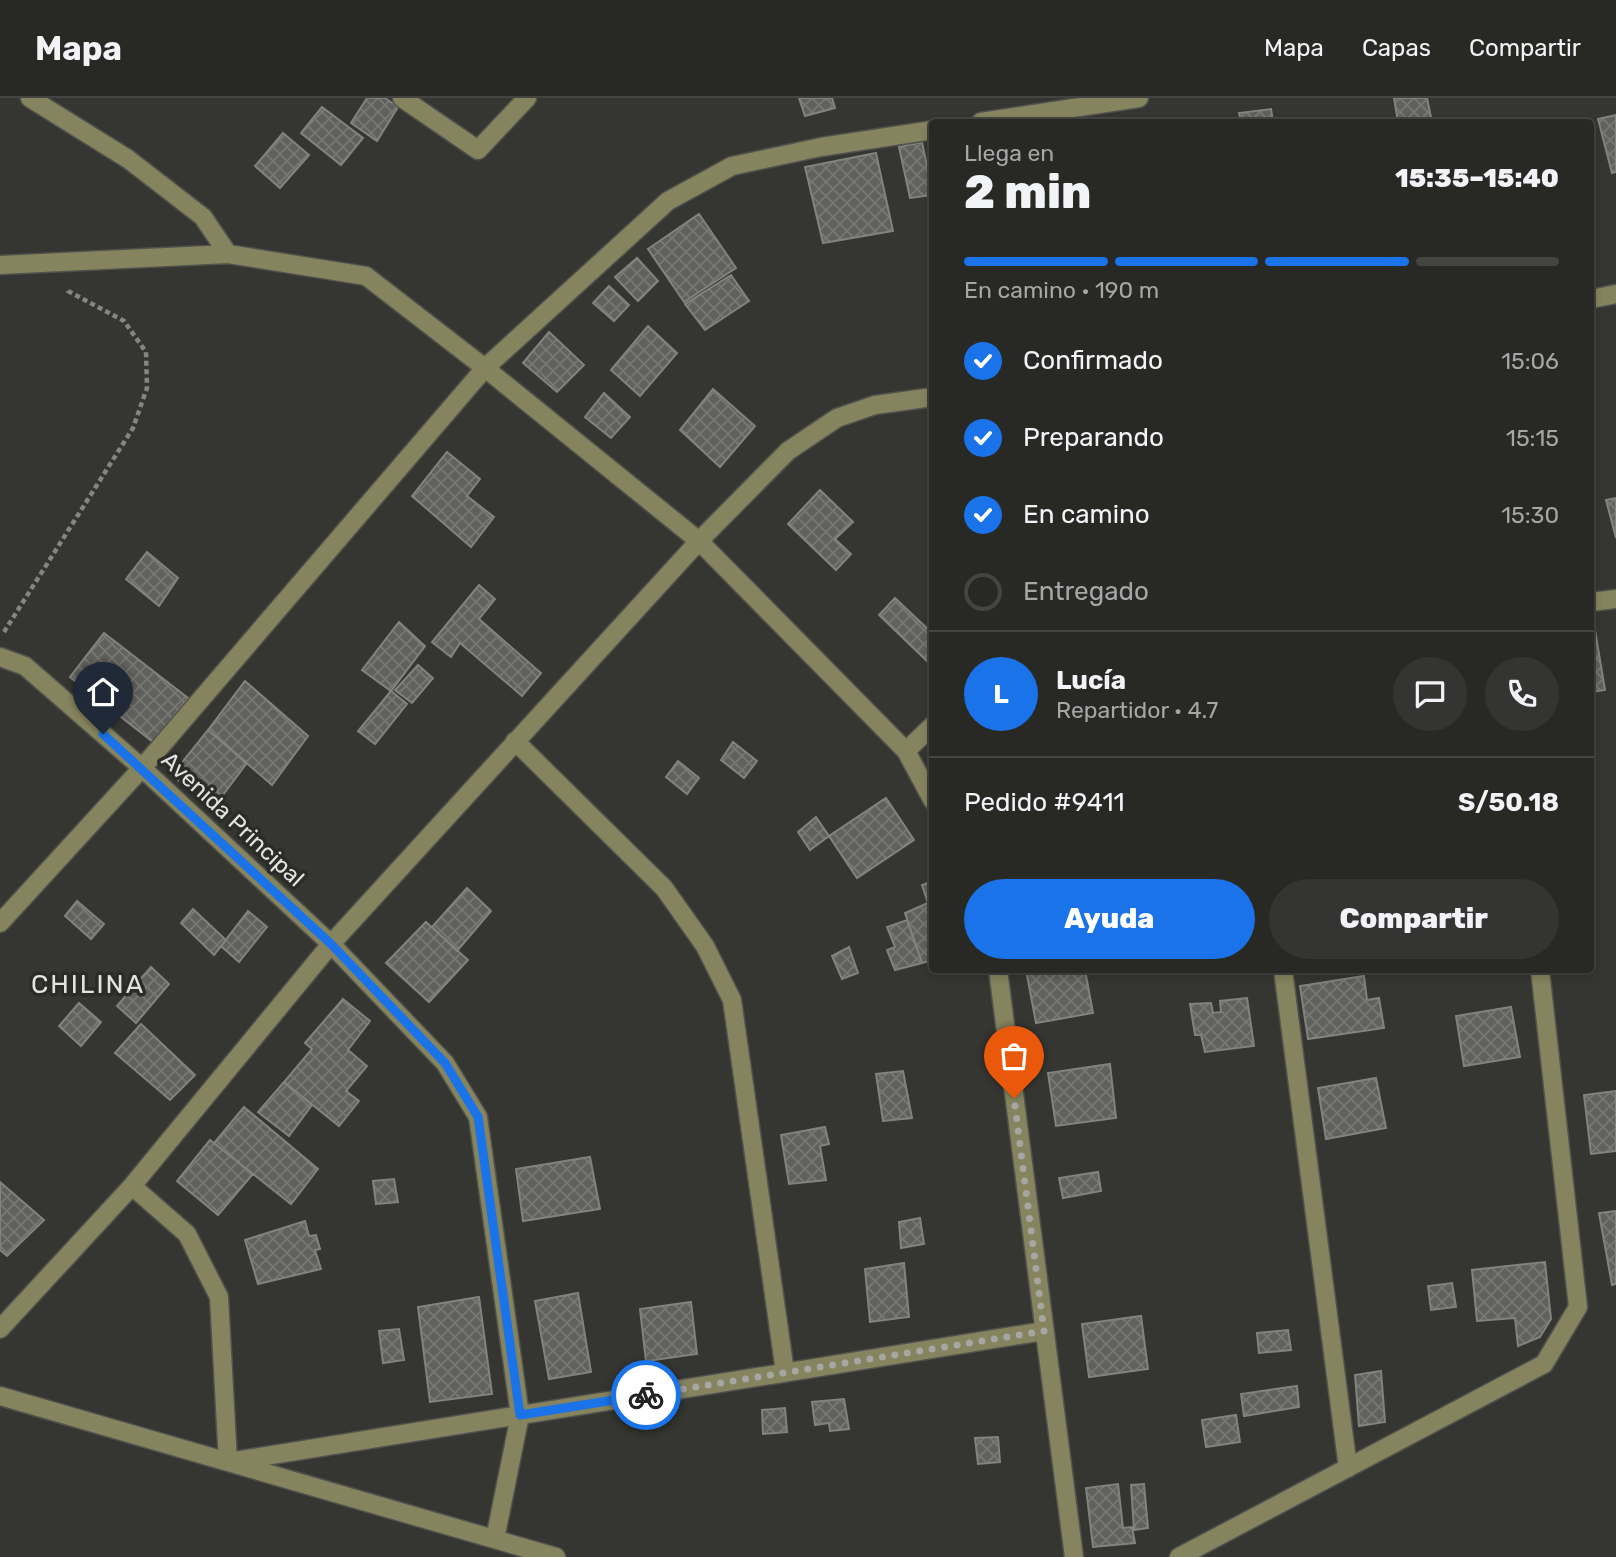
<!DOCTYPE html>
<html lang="es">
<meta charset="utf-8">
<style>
body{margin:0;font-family:Rubik,sans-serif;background:#343432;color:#f1f3f6;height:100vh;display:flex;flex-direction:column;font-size:26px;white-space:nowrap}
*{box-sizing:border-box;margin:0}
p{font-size:23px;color:#a5a6a7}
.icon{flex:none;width:38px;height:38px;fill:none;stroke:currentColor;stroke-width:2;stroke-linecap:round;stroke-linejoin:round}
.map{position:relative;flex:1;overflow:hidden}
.sheet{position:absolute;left:929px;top:21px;width:665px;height:854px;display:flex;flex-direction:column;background:#282825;border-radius:7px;box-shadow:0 4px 10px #0003,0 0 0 2px #444442}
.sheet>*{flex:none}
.pin{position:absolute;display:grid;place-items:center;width:60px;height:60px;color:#fff;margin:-72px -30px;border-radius:50% 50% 50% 0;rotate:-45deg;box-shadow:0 0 7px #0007}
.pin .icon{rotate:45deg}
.courier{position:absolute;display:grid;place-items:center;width:70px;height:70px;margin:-35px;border:5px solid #1a73e8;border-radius:50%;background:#fff;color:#222;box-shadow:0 2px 9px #0007}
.headline em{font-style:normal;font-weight:800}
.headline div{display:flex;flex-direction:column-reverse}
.headline{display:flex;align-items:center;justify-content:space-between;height:119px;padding:0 35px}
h1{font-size:46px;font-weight:800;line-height:52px}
.bar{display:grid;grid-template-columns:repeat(4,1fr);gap:10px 7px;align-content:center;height:84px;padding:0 35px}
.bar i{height:9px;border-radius:5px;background:#444442}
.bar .selected{background:#1a73e8}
.bar p{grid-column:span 4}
.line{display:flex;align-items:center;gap:18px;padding:0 35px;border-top:2px solid #444442}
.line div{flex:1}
.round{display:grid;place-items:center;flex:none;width:74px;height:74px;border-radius:37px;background:#343432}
ol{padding:0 35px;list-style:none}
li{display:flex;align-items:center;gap:21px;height:77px}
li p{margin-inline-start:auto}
li .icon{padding:7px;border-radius:50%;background:#1a73e8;color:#fff;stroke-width:4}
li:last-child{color:#a5a6a7}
li i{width:38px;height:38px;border:4px solid #444442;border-radius:50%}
.button{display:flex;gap:14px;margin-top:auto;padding:14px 35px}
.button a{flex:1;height:80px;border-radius:42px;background:#1a73e8;color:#fff;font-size:28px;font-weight:800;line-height:80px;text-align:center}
.button a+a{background:#343432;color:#f1f3f6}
header{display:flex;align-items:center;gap:42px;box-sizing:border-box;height:98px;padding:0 35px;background:#282825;border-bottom:2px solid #444442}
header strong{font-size:33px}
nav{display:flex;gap:38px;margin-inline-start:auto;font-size:24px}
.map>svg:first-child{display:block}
</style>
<header>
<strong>Mapa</strong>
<nav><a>Mapa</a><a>Capas</a><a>Compartir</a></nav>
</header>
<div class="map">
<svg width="1616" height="1459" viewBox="0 0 1616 1459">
<defs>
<pattern id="building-cross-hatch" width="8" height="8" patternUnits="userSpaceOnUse" patternTransform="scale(1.75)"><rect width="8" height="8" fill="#60605d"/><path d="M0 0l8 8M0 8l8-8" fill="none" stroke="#777774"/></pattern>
</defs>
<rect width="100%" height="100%" fill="#353531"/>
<path fill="url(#building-cross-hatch)" stroke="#82827e" stroke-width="2" d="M367,0H385L398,9L377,43L351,25Z
M799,0H832L835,10L805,18Z
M1394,0H1427L1432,24H1398Z
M322,9L363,40L341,67L301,35Z
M1271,11L1273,24H1241L1239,15Z
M1616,17V74L1612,75L1598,21Z
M1240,20L1241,24H1193Z
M283,35L309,57L280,90L255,68Z
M922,44L933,97L910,100L899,49Z
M876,55L893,133L823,145L805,69Z
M699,116L736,170L684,204L648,151Z
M637,160L658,183L638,203L615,179Z
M731,177L749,203L705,232L685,206Z
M609,188L629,207L614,223L593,205Z
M648,228L677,255L640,298L611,272Z
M549,234L584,267L557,294L523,265Z
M713,291L755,328L720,369L680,332Z
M604,295L630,319L611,340L585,319Z
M447,354L480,381L467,398L494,419L471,449L412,398Z
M820,392L853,424L835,441L851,456L836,472L788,426Z
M1616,400V440L1606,402Z
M147,454L178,480L159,508L126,481Z
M479,487L495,501L479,521L541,575L522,598L460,545L451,559L432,544Z
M895,500L933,536V569L879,517Z
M399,524L425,548L391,593L362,572Z
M1591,532H1595L1605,592L1591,594Z
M104,535L188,600L153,644L70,579Z
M418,567L433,580L412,605L395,592Z
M245,583L308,638L272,687L208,632Z
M391,593L407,606L375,646L358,633Z
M208,632L247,665L213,710L172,677Z
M733,644L757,663L744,680L721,662Z
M678,663L699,680L687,696L666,679Z
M886,700L914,742L857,780L829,738Z
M816,719L829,738L810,752L798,734Z
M933,783V862L922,865L905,815L928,805L922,787Z
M467,790L491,813L457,853L432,829Z
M77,803L104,826L91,841L65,818Z
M193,811L226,842L214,857L181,825Z
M248,813L267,829L239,864L221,848Z
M907,822L922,865L895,872L887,852L895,849L887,829Z
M426,824L468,862L429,904L386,865Z
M849,849L858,875L842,881L832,858Z
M151,869L169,886L136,925L117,908Z
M1026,872H1085L1093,915L1036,925Z
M1364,878L1367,902L1379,900L1384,930L1308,941L1300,888Z
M1247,900L1254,948L1205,954L1201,937H1195L1190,906L1211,905L1213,915L1221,914L1220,903Z
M343,901L370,923L348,952L367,968L346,993L359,1003L339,1028L284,984L312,951L305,945Z
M79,905L101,924L81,948L59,928Z
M1511,909L1520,959L1464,968L1456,918Z
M141,926L195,977L170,1002L115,955Z
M1110,966L1116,1020L1056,1028L1048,975Z
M903,973L912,1020L883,1023L876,976Z
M1376,980L1386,1030L1326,1041L1318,990Z
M284,984L312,1007L289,1038L258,1014Z
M1616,993V1053L1591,1056L1584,997Z
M244,1009L318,1071L291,1106L214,1045Z
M825,1029L829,1046L820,1048L826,1082L789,1086L781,1037Z
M210,1042L253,1076L218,1117L177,1083Z
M590,1059L600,1111L523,1123L516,1071Z
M1098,1074L1101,1093L1063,1100L1059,1080Z
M394,1081L398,1104L376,1106L373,1083Z
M0,1084L44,1122L7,1158L0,1152Z
M1616,1113V1186L1612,1187L1599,1115Z
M920,1120L924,1146L901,1150L899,1124Z
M305,1123L309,1138L316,1137L320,1151L315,1152L321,1171L258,1186L245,1142Z
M1545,1164L1551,1221L1540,1239L1518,1248L1515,1220L1477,1223L1472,1172Z
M904,1165L909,1219L870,1224L865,1171Z
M1452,1185L1456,1209L1431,1212L1428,1188Z
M578,1195L591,1274L549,1281L535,1203Z
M479,1199L492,1296L430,1304L418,1209Z
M691,1204L697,1256L646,1263L640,1211Z
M1141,1218L1148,1271L1089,1279L1082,1226Z
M399,1231L404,1262L383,1265L379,1233Z
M1288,1232L1291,1252L1259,1255L1257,1235Z
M1381,1273L1385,1324L1359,1328L1355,1277Z
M1297,1288L1299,1309L1244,1318L1241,1296Z
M844,1301L849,1331L830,1333L829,1325L815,1327L812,1304Z
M785,1310L787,1334L763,1336L762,1312Z
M1236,1317L1240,1344L1206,1349L1202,1322Z
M998,1339L1000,1364L978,1366L975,1340Z
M1118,1386L1123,1430L1132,1429L1135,1445L1093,1449L1086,1390Z
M1144,1386L1148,1430L1134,1432L1131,1387Z"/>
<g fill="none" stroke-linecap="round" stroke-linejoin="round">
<g stroke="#51514d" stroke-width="21">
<path id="minor" d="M30,0L128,61L203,119L228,156
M402,0L478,52L527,0
M981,24L1139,0
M0,167L228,156L366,178L485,270L699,443L906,653L933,703
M1591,201L1616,196
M1591,504L1616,501
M0,559L25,568L142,670L331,846L445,965L478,1019L520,1317L495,1441
M515,643L664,790L705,848L732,902L785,1274
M906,653L933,627
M0,825L142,670L485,270L668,103L732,68L821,49L933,32
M998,872L1074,1459
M1283,872L1348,1370
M132,1088L187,1136L219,1199L228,1364L1044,1233
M0,1231L132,1088L331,846L699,443L788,353L837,320L875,307L933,299
M0,1298L556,1459
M1179,1459L1544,1266L1578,1209L1540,872"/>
</g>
<path stroke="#858582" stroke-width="4.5" stroke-dasharray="5 3.5" stroke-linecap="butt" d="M4,534L133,330L147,290L146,254L124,223L68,193L67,190"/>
<use href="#minor" stroke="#85845e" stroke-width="18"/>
</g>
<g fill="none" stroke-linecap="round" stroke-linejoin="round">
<path stroke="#a6a6a3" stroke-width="7" stroke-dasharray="0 12.6" d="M646,1297L1044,1233L1014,1000"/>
<path stroke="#1a73e8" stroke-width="9" d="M103,636L331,846L445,965L478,1019L520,1317L646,1297"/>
</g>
<g text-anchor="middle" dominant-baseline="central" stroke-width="7" stroke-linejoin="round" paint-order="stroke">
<g font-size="23" fill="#e3e3e1" stroke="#2b2b28">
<text transform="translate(233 721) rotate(43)">Avenida Principal</text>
</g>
<g font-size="26" letter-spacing="2" fill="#e3e3e1" stroke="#2b2b28">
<text x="88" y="886">CHILINA</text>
</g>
</g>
</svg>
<div class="pin" style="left:1014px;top:1000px;background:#ea580c"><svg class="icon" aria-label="bag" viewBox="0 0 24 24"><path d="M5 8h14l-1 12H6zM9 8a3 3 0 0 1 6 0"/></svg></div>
<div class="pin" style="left:103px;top:636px;background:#1f2937"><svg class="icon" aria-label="home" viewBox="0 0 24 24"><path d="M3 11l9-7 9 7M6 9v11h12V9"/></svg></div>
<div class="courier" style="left:646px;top:1297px"><svg class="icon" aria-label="bike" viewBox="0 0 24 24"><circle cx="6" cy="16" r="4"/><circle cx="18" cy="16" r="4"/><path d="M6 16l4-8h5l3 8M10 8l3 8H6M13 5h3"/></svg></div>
<section class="sheet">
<div class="headline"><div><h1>2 min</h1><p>Llega en</p></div><em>15:35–15:40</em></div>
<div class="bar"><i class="selected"></i><i class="selected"></i><i class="selected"></i><i></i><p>En camino · 190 m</p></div>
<ol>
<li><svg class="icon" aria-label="check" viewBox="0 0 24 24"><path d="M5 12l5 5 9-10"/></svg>Confirmado<p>15:06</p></li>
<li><svg class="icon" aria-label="check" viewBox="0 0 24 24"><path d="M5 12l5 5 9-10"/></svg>Preparando<p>15:15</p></li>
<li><svg class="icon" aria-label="check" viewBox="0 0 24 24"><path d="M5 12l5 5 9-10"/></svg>En camino<p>15:30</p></li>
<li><i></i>Entregado</li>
</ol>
<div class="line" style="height:126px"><b class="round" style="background:#1a73e8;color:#fff">L</b><div><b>Lucía</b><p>Repartidor · 4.7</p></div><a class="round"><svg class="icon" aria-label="chat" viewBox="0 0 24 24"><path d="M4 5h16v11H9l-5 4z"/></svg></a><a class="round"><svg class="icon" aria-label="phone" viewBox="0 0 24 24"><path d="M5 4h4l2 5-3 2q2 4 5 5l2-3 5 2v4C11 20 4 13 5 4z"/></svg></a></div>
<div class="line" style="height:91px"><div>Pedido #9411</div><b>S/50.18</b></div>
<div class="button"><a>Ayuda</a><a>Compartir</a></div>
</section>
</div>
